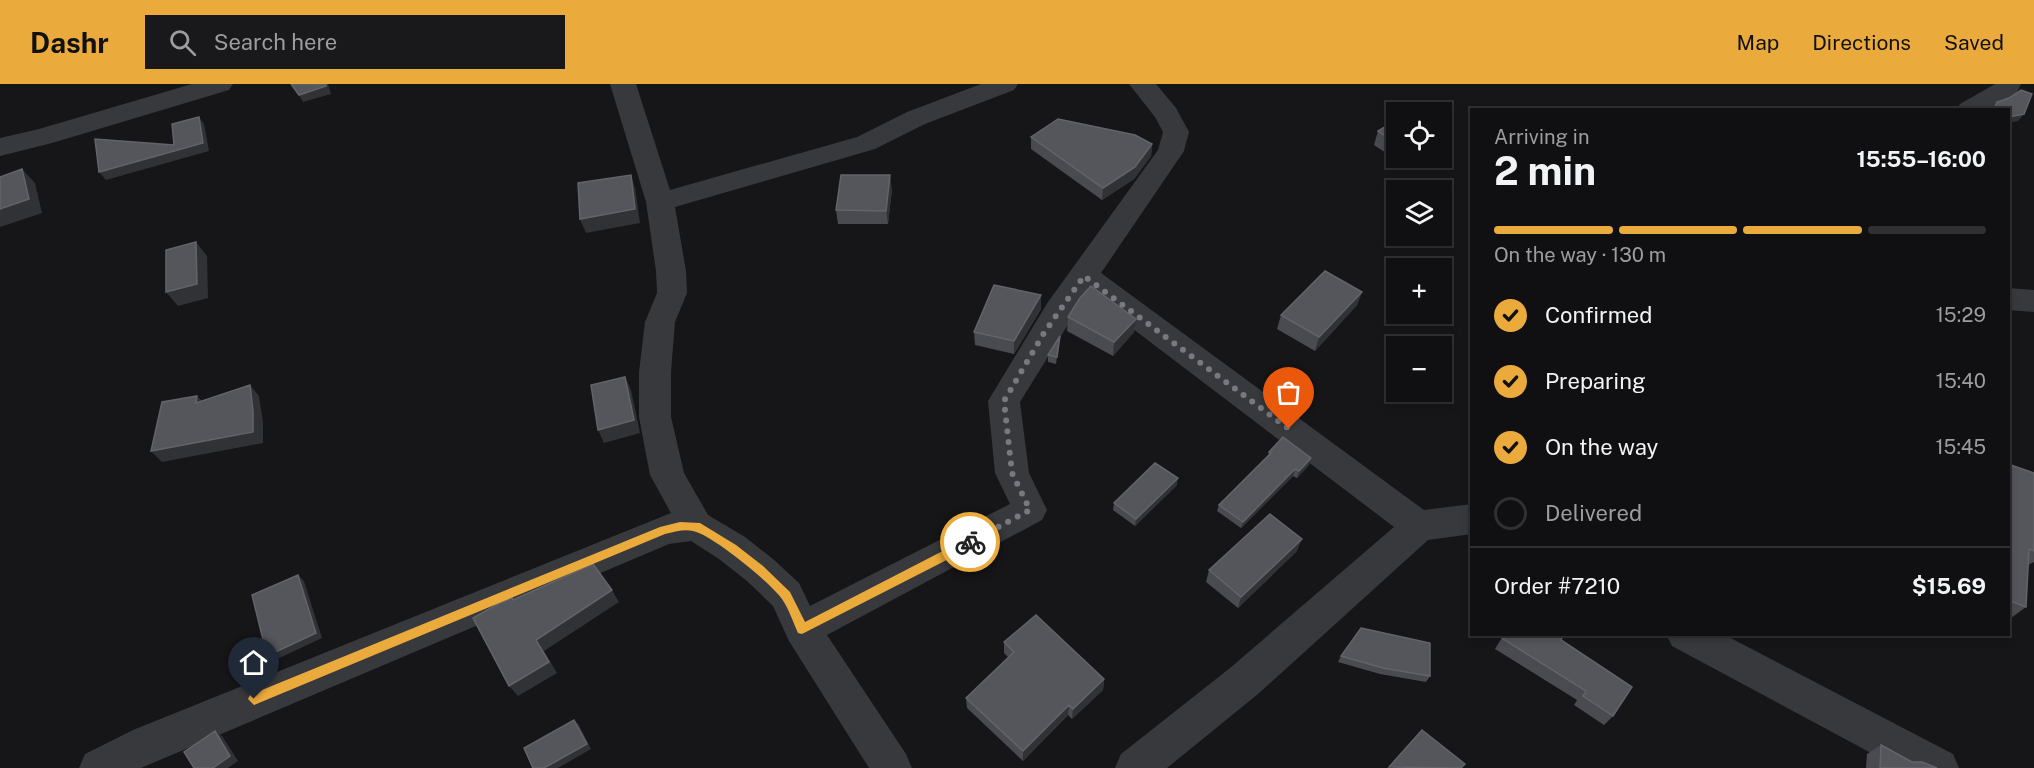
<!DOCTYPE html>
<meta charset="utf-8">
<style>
body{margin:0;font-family:"Public Sans",sans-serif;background:#19191b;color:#f1f3f6;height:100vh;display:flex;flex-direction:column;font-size:22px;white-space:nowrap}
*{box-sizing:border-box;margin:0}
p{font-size:20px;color:#9c9d9f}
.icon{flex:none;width:33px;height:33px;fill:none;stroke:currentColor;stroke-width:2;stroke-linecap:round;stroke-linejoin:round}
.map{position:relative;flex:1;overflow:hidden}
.side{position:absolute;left:1470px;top:24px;width:540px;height:528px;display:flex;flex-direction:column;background:#101012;border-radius:0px;box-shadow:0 3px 9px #0003,0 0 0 2px #303032}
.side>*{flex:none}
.fabs{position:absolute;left:1386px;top:18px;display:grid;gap:12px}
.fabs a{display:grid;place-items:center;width:66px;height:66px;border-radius:0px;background:#101012;box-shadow:0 3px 9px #0003,0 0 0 2px #303032;font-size:30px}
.pin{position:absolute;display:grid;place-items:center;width:51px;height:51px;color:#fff;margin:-62px -26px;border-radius:50% 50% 50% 0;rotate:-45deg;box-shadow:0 0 6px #0007}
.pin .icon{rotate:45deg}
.courier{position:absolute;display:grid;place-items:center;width:60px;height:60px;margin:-30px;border:4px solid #ebab3c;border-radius:50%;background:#fff;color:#222;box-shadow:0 2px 8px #0007}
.overview em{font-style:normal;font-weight:700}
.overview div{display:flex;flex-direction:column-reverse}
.overview{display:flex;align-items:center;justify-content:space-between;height:102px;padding:0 24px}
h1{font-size:39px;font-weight:700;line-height:45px}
.bar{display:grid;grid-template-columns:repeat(4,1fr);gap:9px 6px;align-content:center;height:72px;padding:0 24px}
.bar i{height:8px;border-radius:4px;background:#303032}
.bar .current{background:#ebab3c}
.bar p{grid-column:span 4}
.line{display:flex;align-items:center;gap:15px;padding:0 24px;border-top:2px solid #303032}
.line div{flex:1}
ol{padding:0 24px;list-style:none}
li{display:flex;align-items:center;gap:18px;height:66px}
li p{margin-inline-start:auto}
li .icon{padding:6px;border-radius:50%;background:#ebab3c;color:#111;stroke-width:4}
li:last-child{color:#9c9d9f}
li i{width:33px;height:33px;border:3px solid #303032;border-radius:50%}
header{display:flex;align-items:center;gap:36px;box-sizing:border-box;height:84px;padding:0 30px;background:#ebab3c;color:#111}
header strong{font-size:28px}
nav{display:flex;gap:33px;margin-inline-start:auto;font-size:21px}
.search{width:420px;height:54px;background:#19191b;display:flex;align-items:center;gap:15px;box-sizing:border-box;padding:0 21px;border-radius:0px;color:#9c9d9f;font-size:22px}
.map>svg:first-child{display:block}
</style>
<header>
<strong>Dashr</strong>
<div class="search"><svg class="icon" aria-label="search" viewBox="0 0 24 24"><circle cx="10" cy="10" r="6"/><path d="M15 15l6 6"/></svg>Search here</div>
<nav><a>Map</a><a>Directions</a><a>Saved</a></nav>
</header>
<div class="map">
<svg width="2034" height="684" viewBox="0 0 2034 684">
<rect width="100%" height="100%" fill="#161618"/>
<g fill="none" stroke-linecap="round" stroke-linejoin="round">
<path fill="#38393d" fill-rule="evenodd" d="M192,0H233L229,6L52,59L0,72V54L39,45Z
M610,0H636L670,106L857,53L907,28L981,0H1018L1014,6L925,40L875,65L675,123L686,187L687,209L675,238L671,288V333L684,389L708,431L745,453L773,475L799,499L810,522L1010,420L995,389L988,317L1048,218L1158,66L1163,48L1155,33L1129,0H1156L1176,24L1189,48L1184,67L1101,189L1424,426L1472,420V450L1428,456L1258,610L1167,684H1115L1121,670L1230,584L1394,443L1087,210L1020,318L1029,389L1047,426L1042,436L827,551L906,670L912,684H869L789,557L773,522L747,497L719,475L691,457L669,460L141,684H79L85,670L133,646L671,429L650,391L639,333V288L645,238L657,209L656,187L646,118Z
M1995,0H2021C2011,26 1979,26 1956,26L1960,20Z
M2008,204L2034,206V228L2008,226Z
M1666,550H1723L1953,670L1959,684H1899L1672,562Z"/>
</g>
<path fill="#4a4b50" d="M1396,36V74H1422L1407,83L1374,61L1378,47Z
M1031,53L1152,60L1151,72L1134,95L1102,116L1031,65Z
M892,105L888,140H838L836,126Z
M1362,208L1357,221L1315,267L1277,245L1281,231Z
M1041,211V225L1014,270L975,261L974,248Z
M1068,233L1136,235L1134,248L1113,272L1067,247Z
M1060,252L1056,280L1048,278V271Z
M1269,368L1311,374L1309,381L1297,394L1293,392L1241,444L1217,427L1219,421L1268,373Z
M2008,380L2034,389V478L2028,481L2026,523L2011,534L2008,533Z
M1177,401L1135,442L1113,426L1114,419Z
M1297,467L1238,524L1206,498L1209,486Z
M1504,550H1564L1561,556L1613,632L1604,641L1574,621L1577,616L1495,565Z
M1004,558L1104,595L1103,606L1072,635L1068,631L1023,677L967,624L966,614L1009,574L1004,569Z
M1341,572L1430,592L1426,598L1380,590L1338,578Z
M1881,661L1912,678L1937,684H1866L1867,670Z"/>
<path fill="#313235" d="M326,0H328L331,10L303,18L299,11Z
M2024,30L2018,37L2008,39V33Z
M199,33L204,40L209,67L106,96L99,88L203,59Z
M1152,60L1151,72L1134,95L1102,116L1103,104Z
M1410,74H1422L1407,83Z
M22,85L35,99L42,129L0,143V125Z
M631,91L635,104L640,139L586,149L580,135Z
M890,91L892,105L888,140L886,127Z
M196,158L207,172L208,214L178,222L166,208Z
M1362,208L1357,221L1315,267L1319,253Z
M1041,211V225L1014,270V257Z
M1136,235L1134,248L1113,272L1114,258Z
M625,293L631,306L640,349L604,359L598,346Z
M250,301L259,312L263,338V359L162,378L151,367Z
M197,312L208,323L196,319Z
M1311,374L1309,381L1297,394L1299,387Z
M1295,385L1293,392L1241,444L1243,438Z
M1178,394L1177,401L1135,442L1136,435Z
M1302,455L1297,467L1238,524L1241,513Z
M298,491L304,497L322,554L273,577L267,572Z
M612,506L619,518L544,567L557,589L518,612L509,602L536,556Z
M1104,595L1103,606L1072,635L1073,625Z
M1069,621L1068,631L1023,677V667Z
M574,636L579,641L591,665L558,684H544Z
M215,647L222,652L238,677L228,684H213Z"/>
<path fill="#54565b" stroke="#62646a" stroke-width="1.5" d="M291,0H326V2L299,11Z
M2021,6L2032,10L2024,30L2008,33V26H1994L1997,18L2009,14Z
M199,33L203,59L99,88L95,55L174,61L172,40Z
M1058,35L1135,51L1152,60L1135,83L1103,104L1031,53Z
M1396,36V59L1378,47Z
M22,85L29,115L0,125V93Z
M631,91L635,125L580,135L578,99Z
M841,91H890L886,127L836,126Z
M196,158L197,200L166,208V166Z
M1325,187L1362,208L1319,253L1281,231Z
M994,201L1041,211L1014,257L974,248Z
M1091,202L1136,235L1114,258L1068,233L1080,214Z
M1060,252L1057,273L1048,271Z
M625,293L634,336L598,346L591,301Z
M250,301L253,327V348L151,367L162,318L197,312L196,319Z
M1283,353L1311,374L1299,387L1295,385L1243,438L1219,421L1271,369L1269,368Z
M1155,379L1178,394L1136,435L1114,419Z
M2008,380L2034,389V467L2029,465L2026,523L2008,516Z
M1270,430L1302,455L1241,513L1209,486Z
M593,480L612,506L536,556L549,578L509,602L473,534L498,520L512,514L513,516Z
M298,491L316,549L267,572L252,511Z
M1036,531L1104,595L1073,625L1069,621L1023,667L966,614L1014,568L1004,558Z
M1361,544L1430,559V592L1383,584L1341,572Z
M1506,550H1564L1561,556L1632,603L1613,632L1583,612L1586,607L1503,555Z
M574,636L587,660L544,684H533L524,664Z
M1422,646L1465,680L1461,684L1389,683Z
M215,647L230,672L213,684H194L184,668Z
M1881,661L1912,678H1922L1937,684H1880Z"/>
<path fill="#ebab3c" d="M680,438L700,439L736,461L763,482L790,508L805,538L966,455L970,454L975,458L974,462L802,550L798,549C793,538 789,525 782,515C771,499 711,450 693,447C684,445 674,448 665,450L254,621L248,615L250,611L660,443Z"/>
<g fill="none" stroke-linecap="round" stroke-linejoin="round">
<path stroke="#767980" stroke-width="6" stroke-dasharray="0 10.8" d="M970,458L1030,426L1012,389L1004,317L1044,249L1084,192L1289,345"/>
</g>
</svg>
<div class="fabs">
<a><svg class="icon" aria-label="locate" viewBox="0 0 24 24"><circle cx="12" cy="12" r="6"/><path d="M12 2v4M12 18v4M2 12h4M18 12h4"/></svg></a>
<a><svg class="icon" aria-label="layers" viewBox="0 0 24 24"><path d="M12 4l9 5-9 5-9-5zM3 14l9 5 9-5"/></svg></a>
<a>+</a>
<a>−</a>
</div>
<div class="pin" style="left:1289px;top:345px;background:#ea580c"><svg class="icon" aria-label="bag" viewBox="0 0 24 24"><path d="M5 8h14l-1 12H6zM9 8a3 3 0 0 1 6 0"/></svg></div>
<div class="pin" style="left:254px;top:615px;background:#1f2937"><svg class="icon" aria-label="home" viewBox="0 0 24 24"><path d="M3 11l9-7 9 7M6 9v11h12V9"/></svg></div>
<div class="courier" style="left:970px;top:458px"><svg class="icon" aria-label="bike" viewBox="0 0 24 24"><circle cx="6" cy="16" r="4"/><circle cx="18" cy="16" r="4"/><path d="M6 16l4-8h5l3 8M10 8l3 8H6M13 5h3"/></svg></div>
<section class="side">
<div class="overview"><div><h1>2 min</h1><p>Arriving in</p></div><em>15:55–16:00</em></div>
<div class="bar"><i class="current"></i><i class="current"></i><i class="current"></i><i></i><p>On the way · 130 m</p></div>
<ol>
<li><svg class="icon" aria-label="check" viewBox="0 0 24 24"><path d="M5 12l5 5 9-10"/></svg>Confirmed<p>15:29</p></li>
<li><svg class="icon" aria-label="check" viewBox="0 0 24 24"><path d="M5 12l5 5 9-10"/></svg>Preparing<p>15:40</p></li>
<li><svg class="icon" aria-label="check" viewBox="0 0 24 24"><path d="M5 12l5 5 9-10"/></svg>On the way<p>15:45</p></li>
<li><i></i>Delivered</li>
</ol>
<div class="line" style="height:78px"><div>Order #7210</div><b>$15.69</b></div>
</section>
</div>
